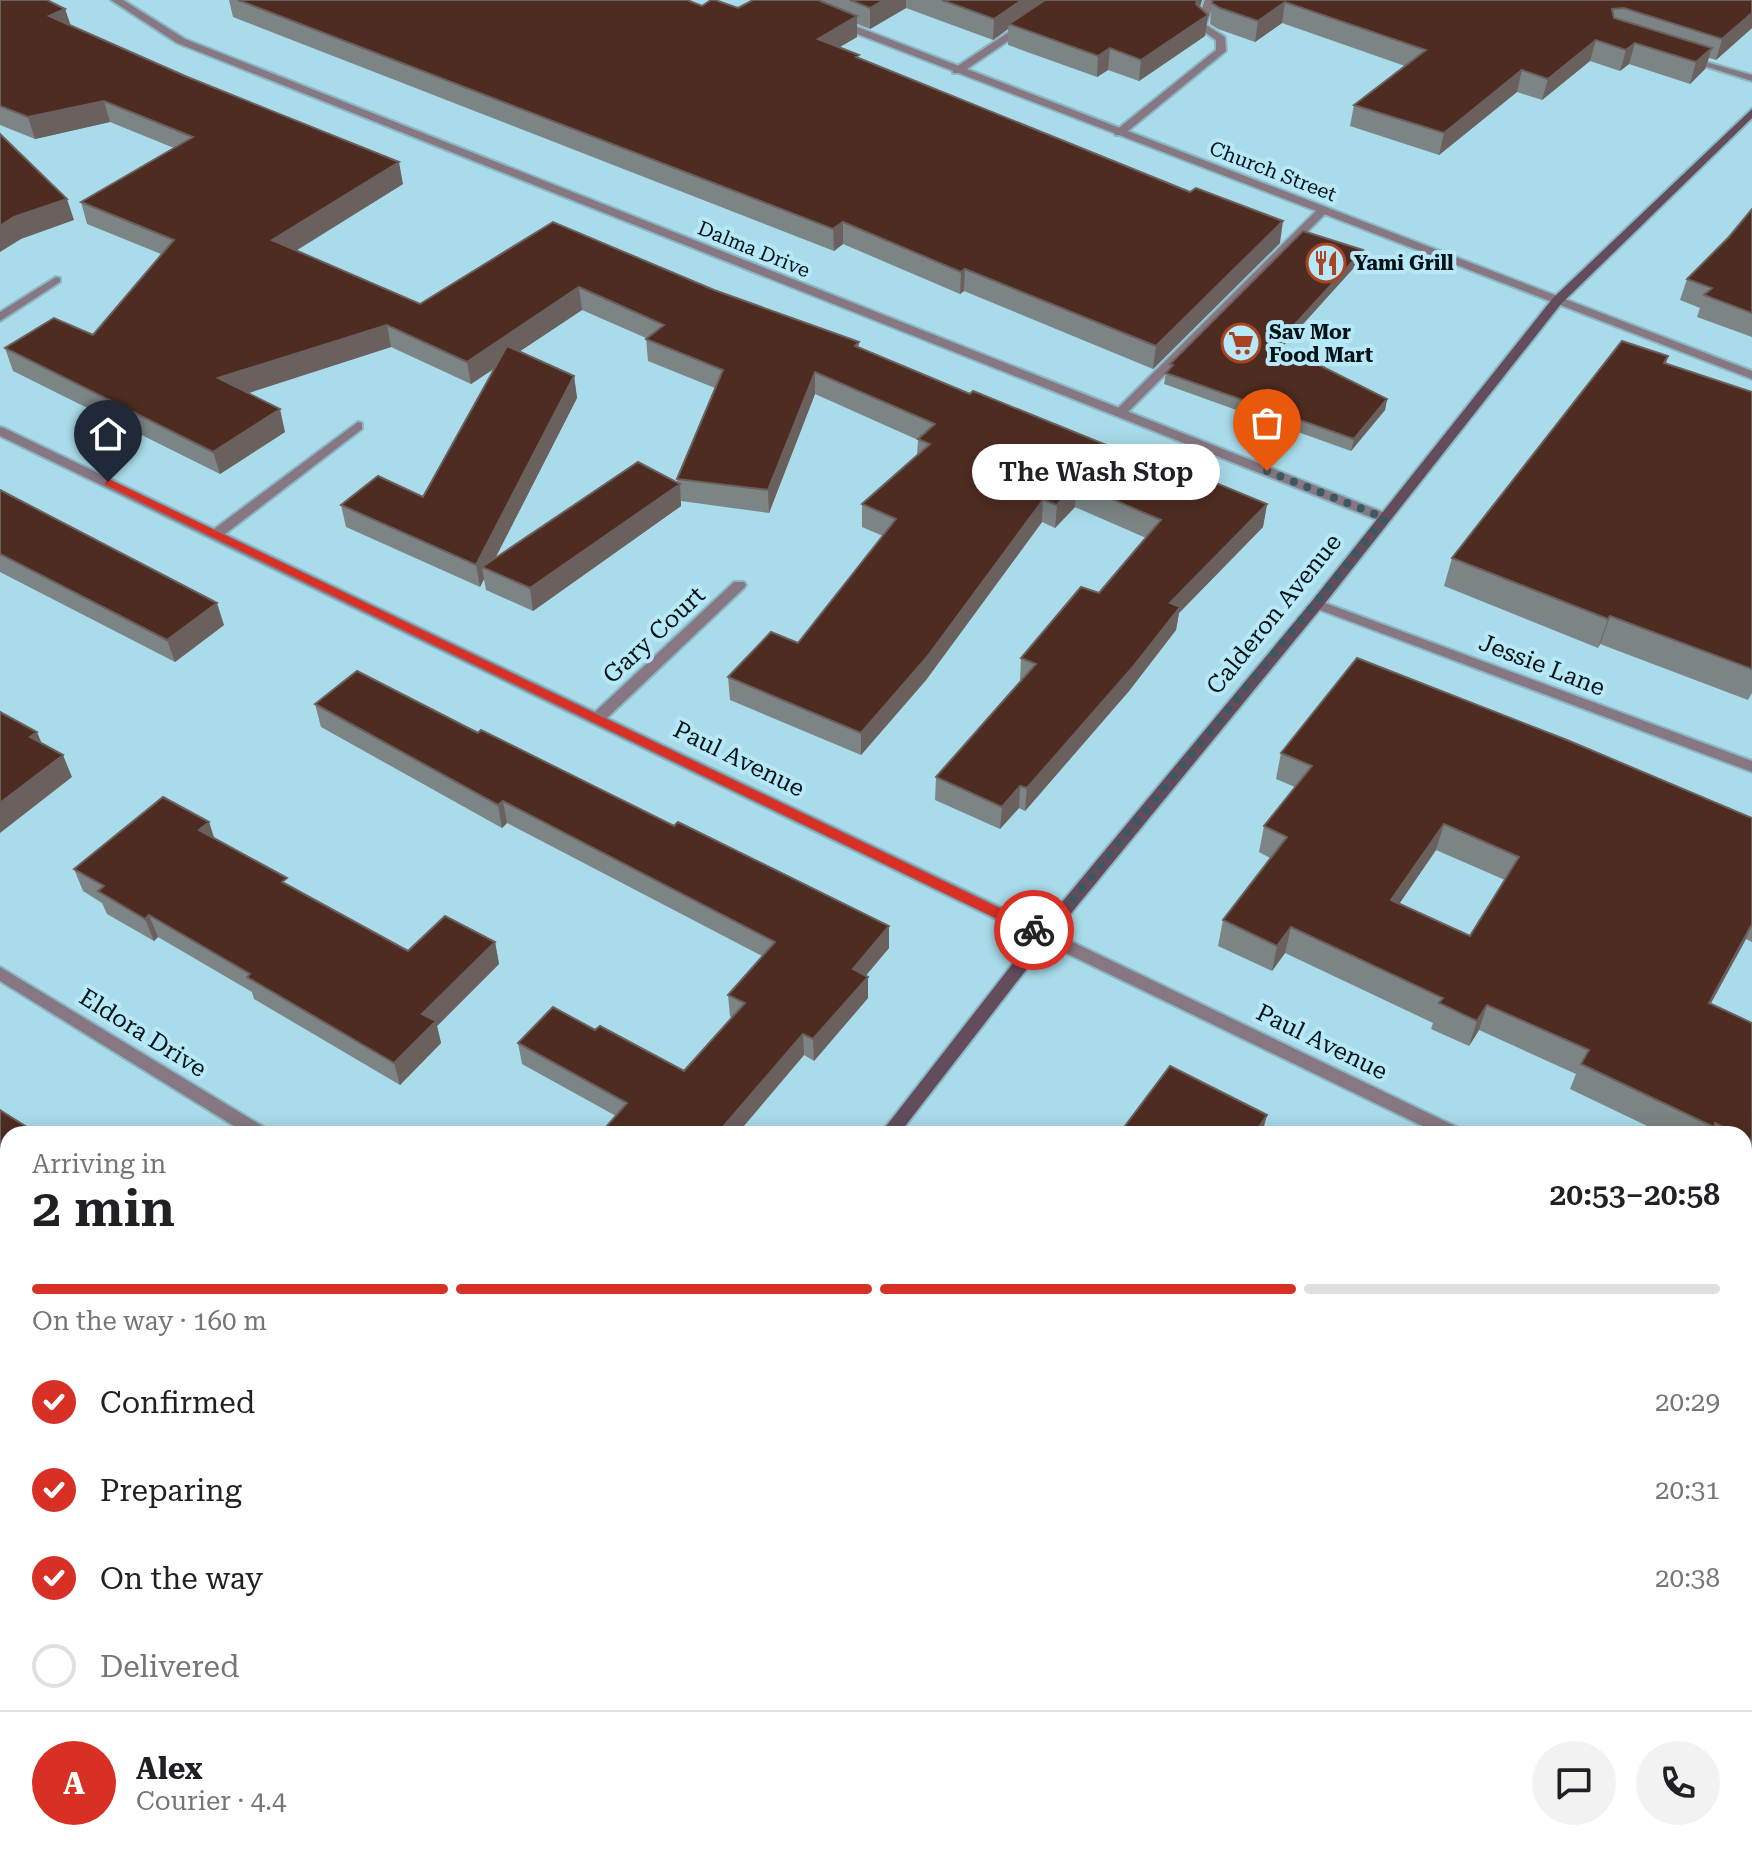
<!DOCTYPE html>
<meta charset="utf-8">
<style>
body{margin:0;font-family:"Roboto Serif",serif;background:#f2f2f2;color:#202124;height:100vh;display:flex;flex-direction:column;font-size:30px;white-space:nowrap}
*{box-sizing:border-box;margin:0}
p{font-size:26px;color:#757577}
.icon{flex:none;width:44px;height:44px;fill:none;stroke:currentColor;stroke-width:2;stroke-linecap:round;stroke-linejoin:round}
.map{position:relative;flex:1;overflow:hidden}
.drawer{position:absolute;left:0px;top:1126px;width:1752px;height:744px;display:flex;flex-direction:column;background:#fff;border-radius:24px 24px 0 0;box-shadow:0 4px 20px #0003}
.drawer>*{flex:none}
.pin{position:absolute;display:grid;place-items:center;width:68px;height:68px;color:#fff;margin:-82px -34px;border-radius:50% 50% 50% 0;rotate:-45deg;box-shadow:0 0 8px #0007}
.pin .icon{rotate:45deg}
.courier{position:absolute;display:grid;place-items:center;width:80px;height:80px;margin:-40px;border:6px solid #d93025;border-radius:50%;background:#fff;color:#222;box-shadow:0 2px 10px #0007}
.bubble{position:absolute;height:56px;border-radius:28px;background:#fff;box-shadow:0 4px 20px #0003;font-size:26px;font-weight:600;line-height:56px;text-align:center}
.overview em{font-style:normal;font-weight:600}
.overview div{display:flex;flex-direction:column-reverse}
.overview{display:flex;align-items:center;justify-content:space-between;height:136px;padding:0 32px}
h1{font-size:52px;font-weight:600;line-height:60px}
.bar{display:grid;grid-template-columns:repeat(4,1fr);gap:12px 8px;align-content:center;height:96px;padding:0 32px}
.bar i{height:10px;border-radius:6px;background:#e0e0e0}
.bar .selected{background:#d93025}
.bar p{grid-column:span 4}
.line{display:flex;align-items:center;gap:20px;padding:0 32px;border-top:2px solid #e0e0e0}
.line div{flex:1}
.round{display:grid;place-items:center;flex:none;width:84px;height:84px;border-radius:42px;background:#f2f2f2}
ol{padding:0 32px;list-style:none}
li{display:flex;align-items:center;gap:24px;height:88px}
li p{margin-inline-start:auto}
li .icon{padding:8px;border-radius:50%;background:#d93025;color:#fff;stroke-width:4}
li:last-child{color:#757577}
li i{width:44px;height:44px;border:4px solid #e0e0e0;border-radius:50%}
.map>svg:first-child{display:block}
</style>
<div class="map">
<svg width="1752" height="1870" viewBox="0 0 1752 1870">
<rect width="100%" height="100%" fill="#a9dbea"/>
<g fill="none" stroke-linecap="round" stroke-linejoin="round">
<g stroke="#8bb7c4" stroke-width="4">
<path id="lane" d="M1205,0H1215L1206,25L1225,37L1226,51L1123,135H1115V131L1216,50V40L1196,26Z
M1021,24L1030,26L961,73H953V69Z
M1685,56L1752,75V81L1685,60Z
M1318,209L1328,211L1124,416H1116V410Z"/>
</g>
<g stroke="#8bb7c4" stroke-width="4">
<path id="street" d="M111,0H123L185,39L1390,515L1392,518L1385,522L1380,521L177,43Z
M834,21H842L1752,371V379L834,25Z
M56,277L60,278V282L0,321V312Z
M358,422L362,423V429L225,534L595,712L734,582H744L746,585L744,588L607,718L1461,1129L1464,1134H1439L0,436V427L4,428L214,529Z
M1317,600L1752,761V772L1312,607L1310,604Z
M0,967L267,1129L270,1134H247L0,981Z
M1744,1266L1752,1269V1286L1744,1283Z
M1457,1862H1488L1491,1870H1460Z"/>
</g>
<g stroke="#8bb7c4" stroke-width="4">
<path id="secondary" d="M1752,109V118L1561,304L1322,607L1050,939L899,1134H880L1038,931L1312,601L1553,298Z
M229,1862H255L252,1870H226Z"/>
</g>
<use href="#lane" fill="#877782" fill-rule="evenodd"/>
<use href="#street" fill="#877782" fill-rule="evenodd"/>
<use href="#secondary" fill="#634d5c" fill-rule="evenodd"/>
</g>
<path fill="#7c8486" fill-rule="evenodd" d="M0,0L65,9L70,25L403,184L296,251L420,304L553,222L714,290L859,342V347L970,394L1267,504L1263,527L1179,613L1176,630L1129,691L1025,811L1019,808L1000,829L935,800L936,777L1021,682L1020,681L1021,658L1099,593L1146,538L1075,507L1055,528L1042,522L926,680L861,755L730,700L728,677L798,643L883,536L862,527V504L917,455L918,440L815,394L769,513L681,501V506L533,611L486,590L484,579L480,587L346,527L341,505L423,497L495,368L471,384L391,347L247,393L285,432L220,474L13,371L5,348L93,335L161,254L87,224L81,202L174,148L110,122L35,139L0,125ZM582,310L646,338L648,361L715,388L677,479V482L495,559L577,398L574,376L520,351Z
M229,0H687L702,6L738,8L753,0H1202L1200,8L1208,15L1205,36L1139,81L1108,70L1097,77L1008,45V29L993,40L906,8L870,29L857,24V37L839,47L859,58L1280,243L1153,369L964,291L960,294L843,244L834,251L233,17Z
M1752,0V28L1716,60L1709,58L1705,69L1690,84L1629,64L1620,71L1590,61L1542,100L1517,92L1439,155L1350,126L1354,105L1405,66L1282,23L1255,42L1218,29L1210,24L1212,3Z
M1752,209V337L1697,317L1700,308L1680,300L1687,279L1729,237Z
M1363,250L1360,261L1283,346L1387,399L1385,410L1351,451L1164,384L1166,373L1170,368V364Z
M1668,356L1666,364L1752,392V693L1748,700L1600,644L1598,648L1444,586L1452,558Z
M0,490L224,625L175,662L0,572Z
M315,704L478,733L674,826L889,926V948L866,975L868,977V998L814,1061L804,1055L737,1134H600L616,1116L522,1064L518,1043L595,1030L684,1071L732,1018L730,1016L728,995L762,956L507,823L502,828L321,727Z
M1281,753L1752,818V942L1746,939L1710,1004L1752,1055V1171L1744,1168V1134H1664L1570,1089L1576,1074L1479,1030L1469,1046L1431,1029L1433,1023L1285,953L1272,971L1218,946L1223,920L1270,858L1259,852L1264,826L1295,787L1276,779ZM1436,850L1505,880L1470,936L1399,904Z
M209,822L214,838L290,887L408,951L495,942L499,964L437,1026L441,1043L400,1085L254,999L252,992L158,937L154,941L107,914L102,903L83,891L74,869Z
M0,1110L8,1134V1301L0,1294V1281L7,1275L0,1270Z
M1744,1374L1752,1378V1572L1744,1568Z
M1744,1680L1752,1685V1867L1744,1862Z
M8,1708V1817L0,1811V1716Z
M766,1862H850L845,1870H773L766,1865Z
M867,1862H1190L1202,1870H879Z"/>
<path fill="#6a605d" d="M884,0H906V8L870,29V8Z
M1022,0H1052L1009,24L1008,29L993,40L994,19Z
M1197,0H1202L1193,25L1196,4Z
M1285,2L1282,23L1255,42L1258,21Z
M65,9L72,29L49,16Z
M1752,13V28L1716,60L1722,39Z
M1208,15L1205,36L1139,81L1141,60Z
M857,16V37L818,60V39Z
M1596,40L1590,61L1542,100L1548,79Z
M1635,43L1629,64L1620,71L1626,50Z
M1110,48L1108,70L1097,77L1098,56Z
M1712,48L1705,69L1690,84L1696,62Z
M1522,70L1517,92L1439,155L1444,133Z
M104,101L110,122L35,139L28,117Z
M399,162L403,184L277,262L272,240Z
M67,199L74,220L21,239L0,252V226L14,217Z
M1283,221L1280,243L1153,369L1156,346Z
M843,222V244L834,251L833,229Z
M1363,250L1360,261L1275,355L1277,344Z
M965,269L964,291L960,294L961,272Z
M579,287L582,310L471,384L467,362Z
M387,325L391,347L224,401L218,378Z
M815,372V394L769,513L768,490Z
M574,376L577,398L489,570L482,567L484,579L480,587L476,565Z
M1387,399L1385,410L1351,451L1354,439Z
M280,409L285,432L220,474L213,452Z
M680,484L681,506L533,611L530,588Z
M1077,484L1075,507L1055,528L1057,505Z
M1043,500L1042,522L926,680L861,755V733Z
M1267,504L1263,527L1179,613L1176,630L1129,691L1025,811L1027,788L1170,603Z
M217,603L224,625L175,662L167,640Z
M1610,616L1600,644L1598,648L1608,619Z
M37,732L46,754L30,737Z
M63,755L72,777L0,833V803Z
M1020,786L1019,808L1000,829L1002,807Z
M503,801L507,823L502,828L498,805Z
M209,822L216,844L199,830Z
M1444,824L1436,850L1384,926L1391,900Z
M149,915L158,937L154,941L145,919Z
M1752,924L1746,939L1697,1029L1709,1003Z
M889,926V948L853,991V969Z
M1291,927L1285,953L1272,971L1277,946Z
M495,942L499,964L437,1026L441,1043L400,1085L394,1063L422,1014Z
M868,977V998L814,1061L813,1039Z
M1487,1005L1479,1030L1469,1046L1477,1021Z
M803,1034L804,1055L737,1134H717Z
M1267,1115L1262,1134H1254Z
M8,1586V1618L0,1626V1594Z
M841,1862H850L845,1870H836Z
M1001,1862H1003L1002,1870H996Z"/>
<path fill="#4f2c21" stroke="#6a605d" stroke-width="2" fill-rule="evenodd" d="M0,0H47L65,9L49,16L185,76L399,162L272,240L420,304L553,222L714,290L859,342L855,346L970,394L973,391L1121,451L1126,446L1267,504L1170,603L1180,607L1132,668L1027,788L1020,786L1002,807L936,777L1036,664L1021,658L1081,587L1099,593L1161,520L1077,484L1057,505L1043,500L927,657L861,733L728,677L771,632L798,643L896,519L862,504L930,444L918,439L935,424L815,372L768,490L677,479L723,370L646,339L664,325L579,287L467,362L387,325L218,378L280,409L213,452L5,348L54,318L93,335L174,240L81,202L193,137L104,101L28,117L0,106Z
M238,0H687L702,6L711,0H715L738,8L753,0H818L857,16L818,39L859,55L856,57L1190,192L1196,188L1283,221L1156,346L965,269L961,272L843,222L833,229Z
M850,0H884L870,8Z
M942,0H1022L994,19Z
M1045,0H1197L1196,4L1208,15L1141,60L1110,48L1098,56L1009,24Z
M1213,0H1752V13L1722,39L1624,8L1612,9L1614,18L1712,48L1696,62L1635,43L1626,50L1596,40L1548,79L1522,70L1444,133L1354,105L1426,50L1285,2L1258,21L1220,8L1212,3Z
M0,134L67,199L14,217L0,226Z
M1752,209V313L1704,295L1712,288L1687,279L1729,237Z
M1303,231L1363,250L1277,344L1387,399L1354,439L1166,373L1173,365L1170,364Z
M1622,341L1668,356L1664,363L1752,392V669L1610,616L1608,619L1452,558Z
M507,346L574,376L476,565L341,505L378,476L423,497Z
M638,462L680,484L530,588L482,567Z
M0,490L217,603L167,640L0,554Z
M1357,658L1567,740L1752,818V924L1709,1003L1752,1023V1140L1744,1137V1134H1738L1715,1123L1714,1127L1581,1064L1589,1050L1487,1005L1477,1021L1439,1003L1443,998L1291,927L1277,946L1223,920L1287,837L1264,826L1312,766L1281,753ZM1444,824L1519,857L1470,936L1391,900Z
M357,671L478,733L481,730L674,826L678,822L889,926L853,969L868,977L813,1039L803,1034L717,1134H600L627,1103L518,1043L553,1007L595,1030L600,1026L684,1071L745,1003L728,995L775,942L503,801L498,805L315,704Z
M0,712L37,732L30,737L63,755L0,803Z
M163,797L209,822L199,830L287,878L282,882L408,951L445,916L495,942L422,1014L436,1021L394,1063L247,977L250,974L149,915L145,919L98,891L104,886L74,869Z
M1170,1066L1267,1115L1254,1134H1119Z
M0,1110L33,1131L30,1134H8V1270L0,1264Z
M8,1274V1295L0,1289V1281Z
M1744,1374L1752,1378V1547L1744,1543Z
M0,1482L8,1488V1586L0,1594Z
M1744,1680L1752,1685V1842L1744,1838Z
M8,1708V1814L0,1807V1716Z
M427,1862H640L651,1870H420Z
M781,1862H841L836,1870H793Z
M888,1862H1001L996,1870H900Z
M1008,1862H1190L1202,1870H1019Z"/>
<path fill="#d93025" d="M108,479L1038,927L1040,930L1029,934L104,484Z"/>
<g fill="none" stroke-linecap="round" stroke-linejoin="round">
<path stroke="#3c5861" stroke-width="8" stroke-dasharray="0 14.4" d="M1034,930L1044,935L1385,518L1267,471"/>
</g>
<defs>
<g id="restaurant-ring" transform="scale(2)"><circle r="9.5" fill="#b6e8f7" stroke="#aa4321" stroke-width="1.5"/><path d="M-5-6h1v4h1v-4h1v4h1v-4h1v5L-1.5 .5V6h-2V.5L-5-1ZM5-6V6H3V1.5H1.5Q1.5-4 5-6Z" fill="#aa4321"/></g>
<g id="supermarket-ring" transform="scale(2)"><circle r="9.5" fill="#b6e8f7" stroke="#aa4321" stroke-width="1.5"/><path d="M-6-5.5h2.5l.6 2H6L4.5 2H-2.5L-4.4-4H-6ZM-1.5 3.2a1.3 1.3 0 1 0 .1 0ZM3 3.2a1.3 1.3 0 1 0 .1 0Z" fill="#aa4321"/></g>
</defs>
<g fill-rule="evenodd">
<use href="#restaurant-ring" x="1326" y="263"/>
<use href="#supermarket-ring" x="1241" y="343"/>
</g>
<g text-anchor="middle" dominant-baseline="central" stroke-width="8" stroke-linejoin="round" paint-order="stroke">
<g font-size="20" fill="#011217" stroke="#b6e8f7">
<text transform="translate(1273 171) rotate(21)">Church Street</text>
<text transform="translate(754 249) rotate(22)">Dalma Drive</text>
</g>
<g font-size="20" font-weight="bold" fill="#011217" stroke="#b6e8f7" text-anchor="start">
<text x="1354" y="263">Yami Grill</text>
<text x="1269" y="332">Sav Mor<tspan x="1269" dy="23">Food Mart</tspan></text>
</g>
<g font-size="24" fill="#011217" stroke="#b6e8f7">
<text transform="translate(1274 614) rotate(-51)">Calderon Avenue</text>
<text transform="translate(654 635) rotate(-43)">Gary Court</text>
<text transform="translate(1542 665) rotate(21)">Jessie Lane</text>
<text transform="translate(739 759) rotate(26)">Paul Avenue</text>
<text transform="translate(143 1033) rotate(32)">Eldora Drive</text>
<text transform="translate(1322 1042) rotate(26)">Paul Avenue</text>
</g>
</g>
</svg>
<div class="pin" style="left:1267px;top:471px;background:#ea580c"><svg class="icon" aria-label="bag" viewBox="0 0 24 24"><path d="M5 8h14l-1 12H6zM9 8a3 3 0 0 1 6 0"/></svg></div>
<div class="pin" style="left:108px;top:482px;background:#1f2937"><svg class="icon" aria-label="home" viewBox="0 0 24 24"><path d="M3 11l9-7 9 7M6 9v11h12V9"/></svg></div>
<div class="courier" style="left:1034px;top:930px"><svg class="icon" aria-label="bike" viewBox="0 0 24 24"><circle cx="6" cy="16" r="4"/><circle cx="18" cy="16" r="4"/><path d="M6 16l4-8h5l3 8M10 8l3 8H6M13 5h3"/></svg></div>
<div class="bubble" style="left:972px;top:444px;width:248px">The Wash Stop</div>
<section class="drawer">
<div class="overview"><div><h1>2 min</h1><p>Arriving in</p></div><em>20:53–20:58</em></div>
<div class="bar"><i class="selected"></i><i class="selected"></i><i class="selected"></i><i></i><p>On the way · 160 m</p></div>
<ol>
<li><svg class="icon" aria-label="check" viewBox="0 0 24 24"><path d="M5 12l5 5 9-10"/></svg>Confirmed<p>20:29</p></li>
<li><svg class="icon" aria-label="check" viewBox="0 0 24 24"><path d="M5 12l5 5 9-10"/></svg>Preparing<p>20:31</p></li>
<li><svg class="icon" aria-label="check" viewBox="0 0 24 24"><path d="M5 12l5 5 9-10"/></svg>On the way<p>20:38</p></li>
<li><i></i>Delivered</li>
</ol>
<div class="line" style="height:144px"><b class="round" style="background:#d93025;color:#fff">A</b><div><b>Alex</b><p>Courier · 4.4</p></div><a class="round"><svg class="icon" aria-label="chat" viewBox="0 0 24 24"><path d="M4 5h16v11H9l-5 4z"/></svg></a><a class="round"><svg class="icon" aria-label="phone" viewBox="0 0 24 24"><path d="M5 4h4l2 5-3 2q2 4 5 5l2-3 5 2v4C11 20 4 13 5 4z"/></svg></a></div>
</section>
</div>
